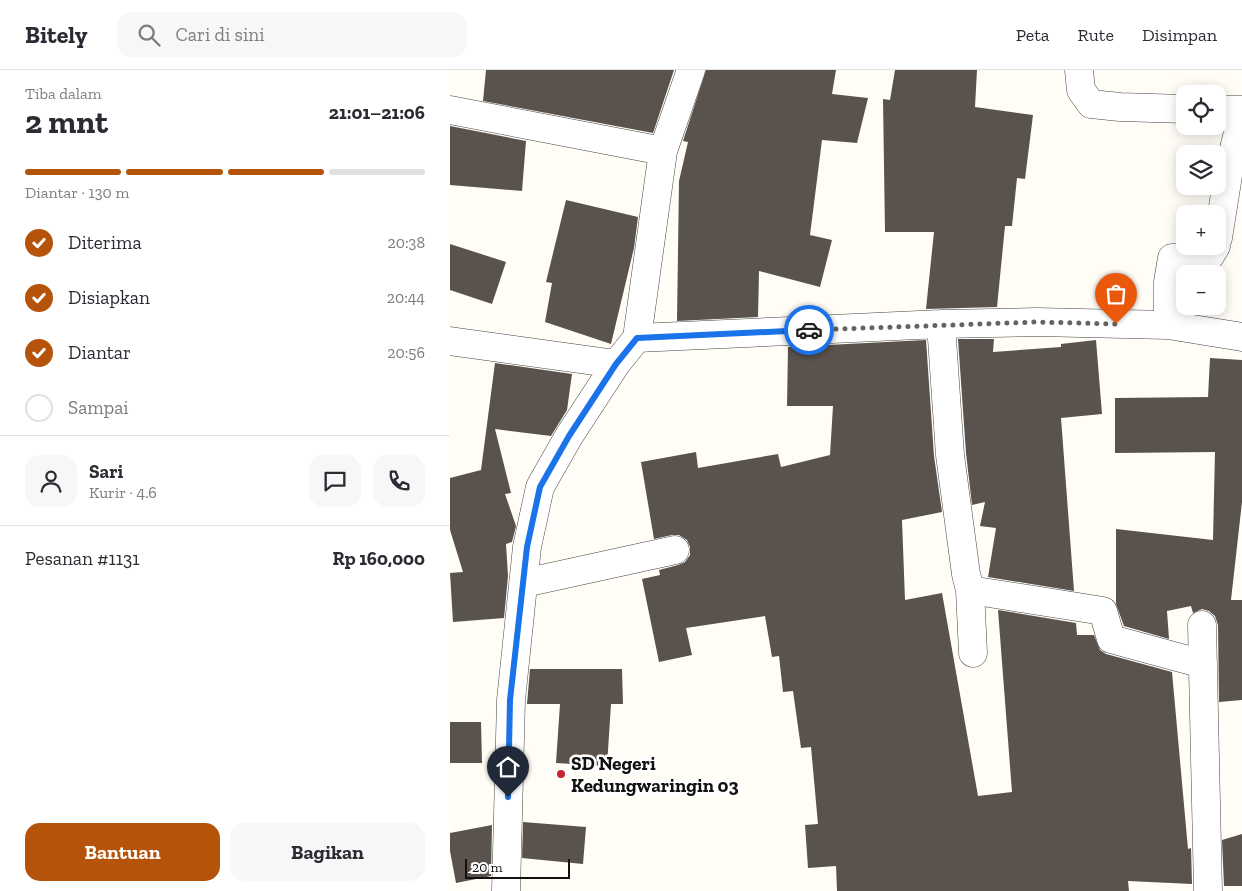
<!DOCTYPE html>
<html lang="id">
<meta charset="utf-8">
<style>
body{margin:0;font-family:"Zilla Slab",serif;background:#f7f7f7;color:#2b2b33;height:100vh;display:flex;flex-direction:column;font-size:19px;white-space:nowrap}
*{box-sizing:border-box;margin:0}
p{font-size:16px;color:#7c7c81}
.icon{flex:none;width:28px;height:28px;fill:none;stroke:currentColor;stroke-width:2;stroke-linecap:round;stroke-linejoin:round}
.map{position:relative;flex:1;overflow:hidden}
.drawer{display:flex;flex-direction:column;background:#fff;width:450px}
.drawer>*{flex:none}
.tools{position:absolute;left:726px;top:15px;display:grid;gap:10px}
.tools a{display:grid;place-items:center;width:50px;height:50px;border-radius:10px;background:#fff;box-shadow:0 2px 12px #0003;font-size:25px}
.scale{position:absolute;left:15px;bottom:12px;width:105px;box-sizing:border-box;padding-left:5px;border:2px solid #111;border-top:0;font-size:14px;line-height:18px;white-space:nowrap;color:#111;-webkit-text-stroke:4px #fff;paint-order:stroke}
.pin{position:absolute;display:grid;place-items:center;width:42px;height:42px;color:#fff;margin:-51px -21px;border-radius:50% 50% 50% 0;rotate:-45deg;box-shadow:0 0 5px #0007}
.pin .icon{rotate:45deg}
.courier{position:absolute;display:grid;place-items:center;width:50px;height:50px;margin:-25px;border:4px solid #1a73e8;border-radius:50%;background:#fff;color:#222;box-shadow:0 1px 6px #0007}
.head em{font-style:normal;font-weight:700}
.head div{display:flex;flex-direction:column-reverse}
.head{display:flex;align-items:center;justify-content:space-between;height:85px;padding:0 25px}
h1{font-size:32px;font-weight:700;line-height:38px}
.bar{display:grid;grid-template-columns:repeat(4,1fr);gap:8px 5px;align-content:center;height:60px;padding:0 25px}
.bar i{height:6px;border-radius:4px;background:#e1e1e2}
.bar .current{background:#b45309}
.bar p{grid-column:span 4}
.line{display:flex;align-items:center;gap:12px;padding:0 25px;border-top:1px solid #e1e1e2}
.line div{flex:1}
.round{display:grid;place-items:center;flex:none;width:52px;height:52px;border-radius:15px;background:#f7f7f7}
ol{padding:0 25px;list-style:none}
li{display:flex;align-items:center;gap:15px;height:55px}
li p{margin-inline-start:auto}
li .icon{padding:5px;border-radius:50%;background:#b45309;color:#fff;stroke-width:4}
li:last-child{color:#7c7c81}
li i{width:28px;height:28px;border:2px solid #e1e1e2;border-radius:50%}
.cta{display:flex;gap:10px;margin-top:auto;padding:10px 25px}
.cta a{flex:1;height:58px;border-radius:15px;background:#b45309;color:#fff;font-size:20px;font-weight:700;line-height:58px;text-align:center}
.cta a+a{background:#f7f7f7;color:#2b2b33}
header{display:flex;align-items:center;gap:30px;box-sizing:border-box;height:70px;padding:0 25px;background:#fff;border-bottom:1px solid #e1e1e2}
header strong{font-size:24px}
nav{display:flex;gap:28px;margin-inline-start:auto;font-size:18px}
.search{width:350px;height:45px;background:#f7f7f7;display:flex;align-items:center;gap:12px;box-sizing:border-box;padding:0 18px;border-radius:15px;color:#7c7c81;font-size:19px}
main{display:flex;flex:1;min-height:0}
.map>svg:first-child{display:block}
</style>
<header>
<strong>Bitely</strong>
<div class="search"><svg class="icon" aria-label="search" viewBox="0 0 24 24"><circle cx="10" cy="10" r="6"/><path d="M15 15l6 6"/></svg>Cari di sini</div>
<nav><a>Peta</a><a>Rute</a><a>Disimpan</a></nav>
</header>
<main>
<section class="drawer">
<div class="head"><div><h1>2 mnt</h1><p>Tiba dalam</p></div><em>21:01–21:06</em></div>
<div class="bar"><i class="current"></i><i class="current"></i><i class="current"></i><i></i><p>Diantar · 130 m</p></div>
<ol>
<li><svg class="icon" aria-label="check" viewBox="0 0 24 24"><path d="M5 12l5 5 9-10"/></svg>Diterima<p>20:38</p></li>
<li><svg class="icon" aria-label="check" viewBox="0 0 24 24"><path d="M5 12l5 5 9-10"/></svg>Disiapkan<p>20:44</p></li>
<li><svg class="icon" aria-label="check" viewBox="0 0 24 24"><path d="M5 12l5 5 9-10"/></svg>Diantar<p>20:56</p></li>
<li><i></i>Sampai</li>
</ol>
<div class="line" style="height:90px"><a class="round"><svg class="icon" aria-label="person" viewBox="0 0 24 24"><circle cx="12" cy="8" r="4"/><path d="M4 21q1-7 8-7t8 7"/></svg></a><div><b>Sari</b><p>Kurir · 4.6</p></div><a class="round"><svg class="icon" aria-label="chat" viewBox="0 0 24 24"><path d="M4 5h16v11H9l-5 4z"/></svg></a><a class="round"><svg class="icon" aria-label="phone" viewBox="0 0 24 24"><path d="M5 4h4l2 5-3 2q2 4 5 5l2-3 5 2v4C11 20 4 13 5 4z"/></svg></a></div>
<div class="line" style="height:65px"><div>Pesanan #1131</div><b>Rp 160,000</b></div>
<div class="cta"><a>Bantuan</a><a>Bagikan</a></div>
</section>
<div class="map">
<svg width="792" height="821" viewBox="0 0 792 821">
<rect width="100%" height="100%" fill="#fffdf5"/>
<path fill="#5a524d" d="M36,0H224L203,63L33,31Z
M256,0H386L382,24L418,28L407,73L372,70L360,165L382,170L370,217L309,201L308,247L227,251L229,111L238,72L233,71Z
M445,0H527L525,37L583,45L575,109L567,108L562,156H555L547,237L476,239L484,162H435L433,29L440,30Z
M0,56L76,71L72,121L0,115Z
M116,130L188,147L184,178L161,274L95,252L102,213L96,212Z
M0,174L56,192L42,234L0,220Z
M508,269H544L543,282L611,277V274L646,270L652,344L611,348L624,521L538,507L546,458L530,456L535,432L522,435L516,383Z
M476,270L484,386L492,442L452,450L455,530L492,523L528,726L562,722L548,540L626,553L627,565H644L650,580L656,584L722,602L738,779L741,778L742,814L678,811L679,821H387L386,796L358,798L355,755L368,754L361,677L351,678L343,621L333,622L329,586L322,587L315,546L236,558L242,585L209,592L192,509L210,505L209,500L228,495L235,492L240,485V477L237,470L229,465H222L204,469L191,392L246,382L248,398L328,384L331,397L380,385L383,336H337L338,277Z
M760,288L792,290V432L781,530H792V630L769,632L768,555L765,546L759,541L752,539L743,543L741,536L717,541L719,569L674,556L666,534V459L763,470L765,382L665,383V328L758,327Z
M45,293L122,304L117,340L101,366L45,359L61,423L55,424L66,456L62,472L56,474L58,506L54,548L3,552L0,503L13,502L0,460V408L31,400Z
M80,599H172L173,634H161L157,696L106,693L110,634H77Z
M0,652H31L32,693H0Z
M73,752L136,757L133,794L72,788Z
M42,755L41,806L6,813L0,781V763Z
M792,764V816H774L772,770Z"/>
<g fill="none" stroke-linecap="round" stroke-linejoin="round">
<g stroke="#444" stroke-width="29">
<path id="minor" d="M629,0L631,20L641,34L670,37L735,39
M0,40L213,81
M768,40H792
M768,168L779,99L792,46
M491,254L500,385L516,504L520,520L523,583
M718,255V212L722,188H751L760,186L766,176
M187,268L491,254L587,252L718,255L792,267
M0,271L166,294
M74,513L225,480
M520,520L653,541L661,569L753,594
M752,555L758,821
M56,821L61,630L77,477L90,417L119,366L166,294L187,268L213,81L241,0"/>
</g>
<use href="#minor" stroke="#fff" stroke-width="28"/>
</g>
<g fill="none" stroke-linecap="round" stroke-linejoin="round">
<path stroke="#646461" stroke-width="5" stroke-dasharray="0 9" d="M359,260L587,252L666,254"/>
<path stroke="#1a73e8" stroke-width="6" d="M58,727L60,630L77,477L90,417L119,366L166,294L187,268L359,260"/>
</g>
<circle fill="#c4262e" stroke="#fff" stroke-width="2" cx="111" cy="704" r="5"/>
<g text-anchor="middle" dominant-baseline="central" stroke-width="5" stroke-linejoin="round" paint-order="stroke">
<g font-size="19" font-weight="bold" fill="#111" stroke="#fff" text-anchor="start">
<text x="121" y="693">SD Negeri<tspan x="121" dy="22">Kedungwaringin 03</tspan></text>
</g>
</g>
</svg>
<div class="tools">
<a><svg class="icon" aria-label="locate" viewBox="0 0 24 24"><circle cx="12" cy="12" r="6"/><path d="M12 2v4M12 18v4M2 12h4M18 12h4"/></svg></a>
<a><svg class="icon" aria-label="layers" viewBox="0 0 24 24"><path d="M12 4l9 5-9 5-9-5zM3 14l9 5 9-5"/></svg></a>
<a>+</a>
<a>−</a>
</div>
<div class="scale">20 m</div>
<div class="pin" style="left:666px;top:254px;background:#ea580c"><svg class="icon" aria-label="bag" viewBox="0 0 24 24"><path d="M5 8h14l-1 12H6zM9 8a3 3 0 0 1 6 0"/></svg></div>
<div class="pin" style="left:58px;top:727px;background:#1f2937"><svg class="icon" aria-label="home" viewBox="0 0 24 24"><path d="M3 11l9-7 9 7M6 9v11h12V9"/></svg></div>
<div class="courier" style="left:359px;top:260px"><svg class="icon" aria-label="car" viewBox="0 0 24 24"><path d="M5 17H2v-5l4-1 3-4h7l3 4 3 1v5h-3M9 17h6M6 11h13"/><circle cx="7" cy="17" r="2"/><circle cx="17" cy="17" r="2"/></svg></div>
</div>
</main>
